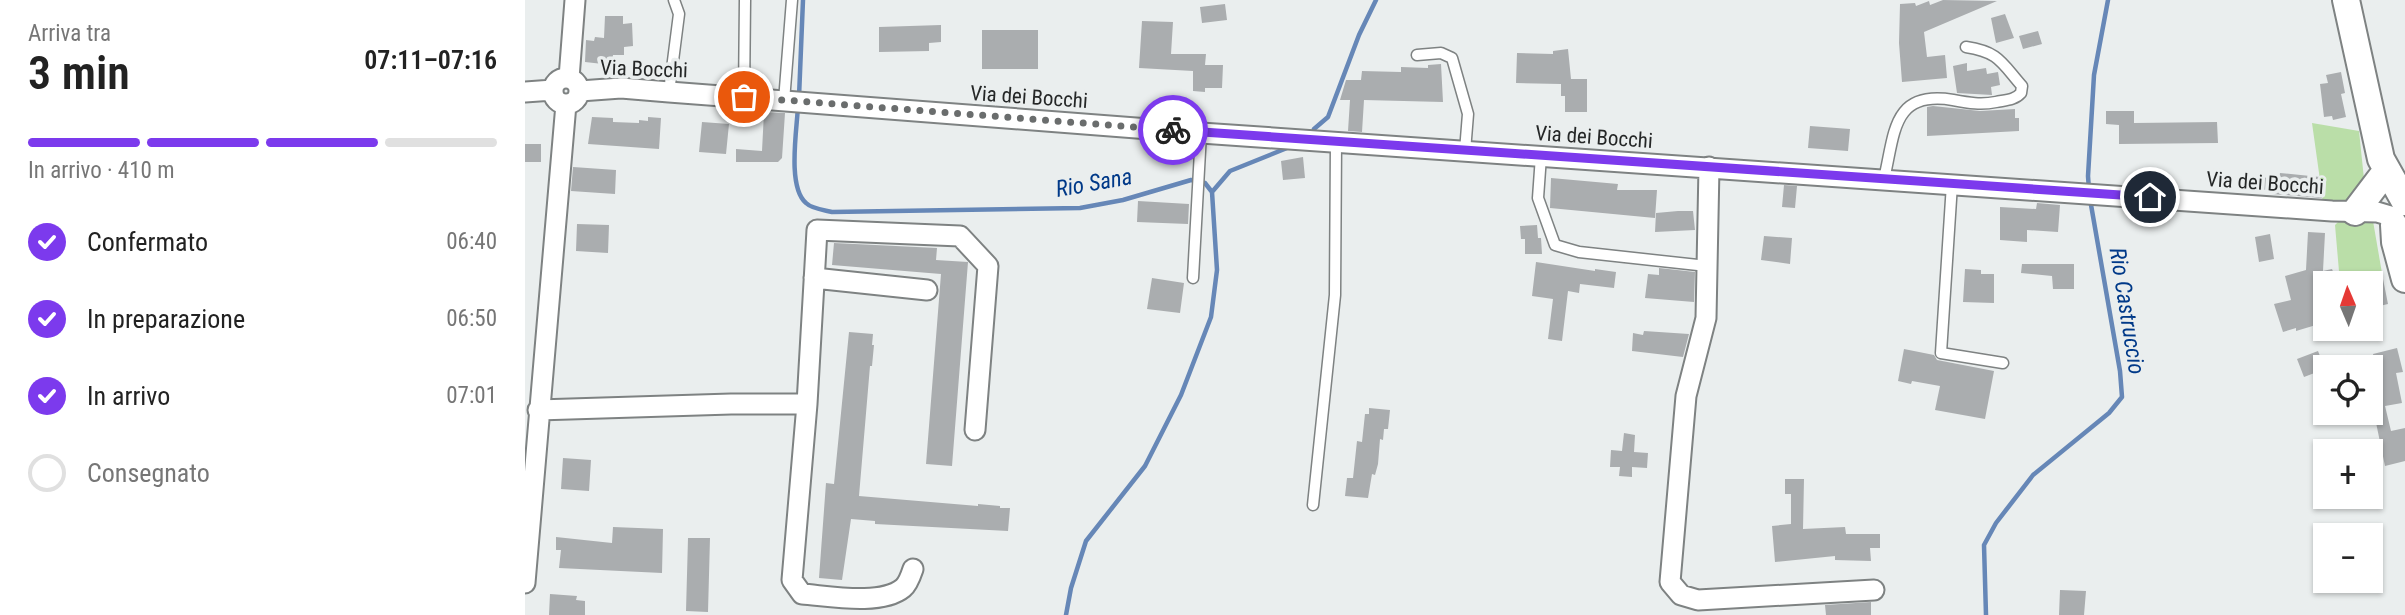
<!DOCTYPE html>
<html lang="it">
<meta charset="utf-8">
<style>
body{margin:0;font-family:"Roboto Condensed",sans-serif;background:#f6f6f6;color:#222;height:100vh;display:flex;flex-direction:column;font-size:26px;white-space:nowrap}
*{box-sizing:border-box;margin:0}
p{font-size:23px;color:#767676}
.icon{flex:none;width:38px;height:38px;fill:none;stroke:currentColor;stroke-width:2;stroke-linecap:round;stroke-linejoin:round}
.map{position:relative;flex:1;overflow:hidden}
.details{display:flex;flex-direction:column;background:#fff;width:525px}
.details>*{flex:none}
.needle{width:46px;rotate:358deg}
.fabs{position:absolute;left:1788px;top:271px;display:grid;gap:14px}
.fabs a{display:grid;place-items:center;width:70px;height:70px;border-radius:0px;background:#fff;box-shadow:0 2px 5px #0004;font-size:35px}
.pin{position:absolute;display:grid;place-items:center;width:60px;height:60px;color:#fff;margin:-30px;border:4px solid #fff;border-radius:50%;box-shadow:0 2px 7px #0007}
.courier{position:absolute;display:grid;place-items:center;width:70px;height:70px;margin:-35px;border:5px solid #7c3aed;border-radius:50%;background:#fff;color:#222;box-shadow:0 2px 9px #0007}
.overview em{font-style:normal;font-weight:600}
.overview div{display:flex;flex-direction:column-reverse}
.overview{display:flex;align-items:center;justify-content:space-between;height:119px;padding:0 28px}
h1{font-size:46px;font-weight:600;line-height:52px}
.bar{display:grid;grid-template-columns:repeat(4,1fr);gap:10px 7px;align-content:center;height:84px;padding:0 28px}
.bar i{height:9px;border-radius:5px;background:#e0e0e0}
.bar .on{background:#7c3aed}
.bar p{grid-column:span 4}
ol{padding:0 28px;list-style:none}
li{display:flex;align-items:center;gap:21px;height:77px}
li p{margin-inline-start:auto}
li .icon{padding:7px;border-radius:50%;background:#7c3aed;color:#fff;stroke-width:4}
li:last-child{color:#767676}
li i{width:38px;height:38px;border:4px solid #e0e0e0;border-radius:50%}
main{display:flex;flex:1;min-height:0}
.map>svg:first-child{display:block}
</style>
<main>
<section class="details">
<div class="overview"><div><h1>3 min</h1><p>Arriva tra</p></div><em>07:11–07:16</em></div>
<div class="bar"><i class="on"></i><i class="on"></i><i class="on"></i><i></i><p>In arrivo · 410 m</p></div>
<ol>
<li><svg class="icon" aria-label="check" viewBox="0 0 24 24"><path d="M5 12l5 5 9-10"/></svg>Confermato<p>06:40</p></li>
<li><svg class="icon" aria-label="check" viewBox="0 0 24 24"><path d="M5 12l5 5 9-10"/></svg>In preparazione<p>06:50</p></li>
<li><svg class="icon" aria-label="check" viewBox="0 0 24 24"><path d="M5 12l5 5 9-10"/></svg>In arrivo<p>07:01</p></li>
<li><i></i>Consegnato</li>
</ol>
</section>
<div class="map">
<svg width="1880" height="615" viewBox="0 0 1880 615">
<rect width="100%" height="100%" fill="#eaeeee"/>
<path fill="#badea8" d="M1787,123L1834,131L1839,179L1830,198L1816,202H1797L1799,181L1795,180Z
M1816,219L1848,221L1858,279L1838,283H1815L1810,225Z"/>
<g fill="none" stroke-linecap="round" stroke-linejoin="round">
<path stroke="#6687b7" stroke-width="4.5" d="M274,97L278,0
M273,106C272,129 262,187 281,203C287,209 299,210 307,212L555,208L598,200L666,180L680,183L687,192L692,270L686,317L656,395L620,466L561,541L546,588L541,615
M789,129L803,117L834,35L851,0
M1564,190L1563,176L1569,75L1583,0
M687,192L705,171L767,146
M1461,615L1459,545L1471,523L1508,475L1584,413L1597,397L1595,371L1565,199"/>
</g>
<path fill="#aaadaf" d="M1418,0L1472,1L1399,32L1402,57L1420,55L1422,78L1377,82L1374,43L1375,4L1390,3L1391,6L1404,1L1405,5Z
M700,4L702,20L677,23L675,7Z
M1480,14L1489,38L1471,43L1466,18Z
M80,16H98V24L107,23L108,46L99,47V55H88L87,65L60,62L61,40L69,41L70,37L79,38Z
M617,21L648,22L646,54H681L680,65H698L697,88H680V92L668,91V71L614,68Z
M416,25V42L404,43V51L354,52V27Z
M457,30H513V69H457Z
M1513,31L1517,44L1498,49L1494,36Z
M1043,49L1046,79H1062V112H1040V96H1036V84L991,83L992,53L1028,54V51Z
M1442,63V71L1461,68L1462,74L1473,72L1475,85L1466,87L1467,95L1432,93L1428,66Z
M916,64L918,102L839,100L837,132L823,131L825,100H815L821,80H836L837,71L876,72V67L903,68V65Z
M1816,72L1820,93L1816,94L1821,117L1808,120L1807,116L1799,117L1795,84L1803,83L1801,75Z
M1408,106L1455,111L1490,109V118H1494V131L1402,136V107Z
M1581,111H1609V123L1692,122L1693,143L1594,144V125L1581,124Z
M239,112L260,113L257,158L253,162H211V149L237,151Z
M67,117L88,118V122L114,123V120L123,121V117L136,118L134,149L63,144Z
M177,122L204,124L201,154L174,152Z
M1285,126L1325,129L1323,151L1283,148Z
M0,144H16V162H0Z
M778,157L780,178L758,180L756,161Z
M48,167L91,170L90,194L46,191Z
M1755,173L1795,177V180L1799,181L1797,198L1747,194V190L1722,189L1723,176L1754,179Z
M1026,178L1093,184L1092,190H1132L1130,218L1025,208Z
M1259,185L1272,186L1270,208L1257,207Z
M613,201L664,204L663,224L612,222Z
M1512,203L1535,205L1533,232L1502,230V242L1475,240V207L1511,209Z
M1153,211H1168L1170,230L1130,232L1131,213Z
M52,224L84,225L83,253L51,251Z
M1012,225L1013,238H1016L1017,254H1000V239H996L995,226Z
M1783,232L1800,233L1798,271L1807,269L1813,284H1801V322L1771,331V328L1758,332L1749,304L1766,300L1760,276L1781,270Z
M1745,234L1749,259L1734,262L1730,237Z
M1239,236L1267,238L1265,264L1236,260Z
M309,243L412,248L411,260L443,262L427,466L401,464L416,274L307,265Z
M1011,262L1070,271V269L1091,272L1089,288L1055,284L1054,293L1043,291L1037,341L1023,339L1028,299L1007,296Z
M1497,264H1549V289H1528L1527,276L1496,273Z
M1134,268L1170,272L1169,302L1120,298L1123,274L1134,275Z
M1440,269L1456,270V274H1469V303L1438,302Z
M627,278L659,283L655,313L622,309Z
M1858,279L1863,304L1846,308V281Z
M1119,331L1164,334L1158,357L1107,351L1108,333L1118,335Z
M324,332L348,334L347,345H349L347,366H345L334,496L453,506V504L475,506V508H485L483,531L350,524V521L326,519L317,580L294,578L301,483L309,484Z
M1872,348L1878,372L1871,373L1877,403L1860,406L1866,431L1880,428V461L1860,466L1849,413L1846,414V387L1855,385L1848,354Z
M1379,349L1409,355L1412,360L1469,371L1460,419L1410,410L1415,386L1387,381L1386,384L1373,381Z
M1793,351L1800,369L1779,377L1772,359Z
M844,408L865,410L863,429H859L858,440L855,439L853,464L850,475L847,474L843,498L820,496L822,478H828L832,441L837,442L840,414H844Z
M1099,433L1110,435L1109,452L1123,453L1122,468L1107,467V477L1094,476L1095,467H1085L1086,450L1097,451Z
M38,458L66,460L64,491L36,489Z
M1260,479H1279L1278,529L1320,527L1321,534H1355V548H1345L1346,561L1310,560V556L1250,562L1247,526L1266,524V494H1260Z
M88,527L138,529L137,573L34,568L36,550H31V537L87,543Z
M163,538H185L183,612L161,611Z
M1535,590L1561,591L1559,615H1534Z
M25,594L52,596L51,600L60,601V615H24Z
M1346,602V615H1301L1300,605Z"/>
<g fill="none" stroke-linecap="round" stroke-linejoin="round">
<g stroke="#7e8282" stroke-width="13">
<path id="lane" d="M892,55L916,53L927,58L943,114L940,151
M144,92L154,14L149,0
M219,97L220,0
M259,101L267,0
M1016,156L1013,198L1030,245L1054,252L1182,266
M1359,179C1370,133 1367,90 1428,100C1444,103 1456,105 1471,102C1481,100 1490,100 1496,93L1497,86C1476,62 1474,52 1441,47
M1427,184L1416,353L1478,363
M668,278L676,133
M788,505L810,295L811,142"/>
</g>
<g stroke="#7e8282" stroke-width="23">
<path id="street" d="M28 91a13 13 0 1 1 26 0a13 13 0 1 1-26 0Z
M44,78L50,0
M55,91L96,88L144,92L676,133L1807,211L1852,212L1869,217
M0,92L28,90
M1184,167L1181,318L1161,396L1145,582L1156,595L1173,600L1349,590
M289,278L402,290
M282,404L292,230L435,236L463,266L450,430
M13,410L206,404H282L267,580L277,594C304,596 356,606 378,588C383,584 386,575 388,569
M0,583L41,104"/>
</g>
<g stroke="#7e8282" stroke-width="30">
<path id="secondary" d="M1821,0L1856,159L1880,202
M1830,212L1855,179
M1869,225L1870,242L1880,279"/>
</g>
<use href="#lane" stroke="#fff" stroke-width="10"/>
<use href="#street" stroke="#fff" stroke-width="19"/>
<use href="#secondary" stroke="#fff" stroke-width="26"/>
</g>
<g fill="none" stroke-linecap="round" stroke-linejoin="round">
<path stroke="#6a6d6d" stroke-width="7" stroke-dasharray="0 12.6" d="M219,97L648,130"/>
<path stroke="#7c3aed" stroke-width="9" d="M648,130L1625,197"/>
</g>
<g text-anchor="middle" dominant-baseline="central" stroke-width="7" stroke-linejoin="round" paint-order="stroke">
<g font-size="21" fill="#252727" stroke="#eaeeee">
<text transform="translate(119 69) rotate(2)">Via Bocchi</text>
<text transform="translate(504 97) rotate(4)">Via dei Bocchi</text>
<text transform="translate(1069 137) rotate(4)">Via dei Bocchi</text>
<text transform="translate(1740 183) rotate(4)">Via dei Bocchi</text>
</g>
<g font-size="23" font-style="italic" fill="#003988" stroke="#eaeeee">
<text transform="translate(569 183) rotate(-10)">Rio Sana</text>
<text transform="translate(1602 311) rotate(81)">Rio Castruccio</text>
</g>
</g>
</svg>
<div class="fabs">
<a><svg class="needle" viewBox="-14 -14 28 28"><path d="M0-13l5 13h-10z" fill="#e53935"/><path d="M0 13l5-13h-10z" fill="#767676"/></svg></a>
<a><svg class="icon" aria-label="locate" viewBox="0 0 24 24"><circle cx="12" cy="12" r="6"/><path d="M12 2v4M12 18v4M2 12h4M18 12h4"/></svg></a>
<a>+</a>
<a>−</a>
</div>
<div class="pin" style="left:219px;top:97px;background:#ea580c"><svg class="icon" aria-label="bag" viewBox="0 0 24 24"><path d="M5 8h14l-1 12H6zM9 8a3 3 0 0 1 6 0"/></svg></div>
<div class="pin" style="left:1625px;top:197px;background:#1f2937"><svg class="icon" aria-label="home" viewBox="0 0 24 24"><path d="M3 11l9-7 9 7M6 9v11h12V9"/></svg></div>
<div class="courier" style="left:648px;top:130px"><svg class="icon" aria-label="bike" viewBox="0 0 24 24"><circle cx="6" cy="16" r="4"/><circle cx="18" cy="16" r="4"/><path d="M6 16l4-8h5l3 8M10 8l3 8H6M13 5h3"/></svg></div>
</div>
</main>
